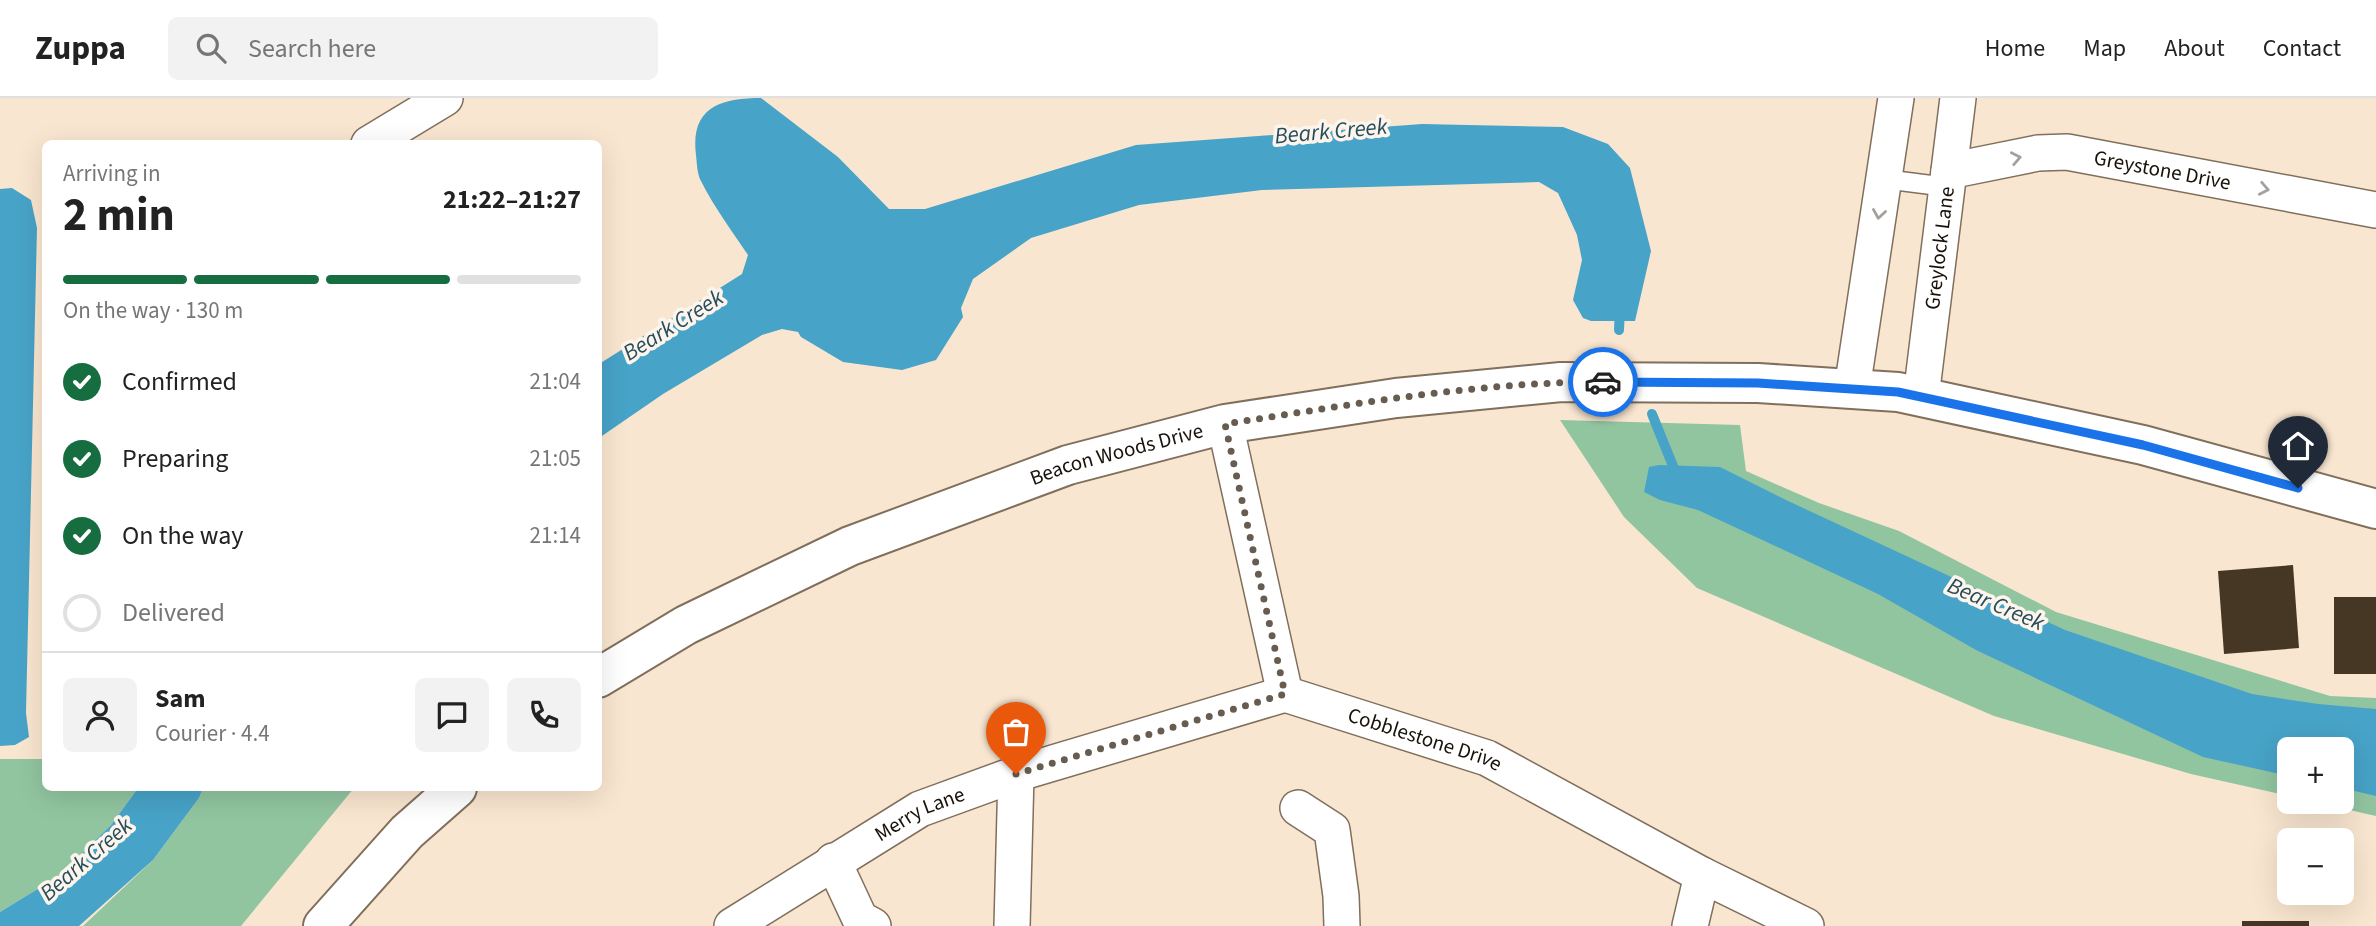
<!DOCTYPE html>
<meta charset="utf-8">
<style>
body{margin:0;font-family:"Source Sans 3",sans-serif;background:#f2f2f2;color:#222;height:100vh;display:flex;flex-direction:column;font-size:26px;white-space:nowrap}
*{box-sizing:border-box;margin:0}
p{font-size:23px;color:#767676}
.icon{flex:none;width:38px;height:38px;fill:none;stroke:currentColor;stroke-width:2;stroke-linecap:round;stroke-linejoin:round}
.map{position:relative;flex:1;overflow:hidden}
.sheet{position:absolute;left:42px;top:42px;width:560px;height:651px;display:flex;flex-direction:column;background:#fff;border-radius:10px;box-shadow:0 7px 28px #0002}
.sheet>*{flex:none}
.controls{position:absolute;left:2277px;top:639px;display:grid;gap:14px}
.controls a{display:grid;place-items:center;width:77px;height:77px;border-radius:10px;background:#fff;box-shadow:0 7px 28px #0002;font-size:35px}
.pin{position:absolute;display:grid;place-items:center;width:60px;height:60px;color:#fff;margin:-72px -30px;border-radius:50% 50% 50% 0;rotate:-45deg;box-shadow:0 0 7px #0007}
.pin .icon{rotate:45deg}
.courier{position:absolute;display:grid;place-items:center;width:70px;height:70px;margin:-35px;border:5px solid #1a73e8;border-radius:50%;background:#fff;color:#222;box-shadow:0 2px 9px #0007}
.summary em{font-style:normal;font-weight:700}
.summary div{display:flex;flex-direction:column-reverse}
.summary{display:flex;align-items:center;justify-content:space-between;height:119px;padding:0 21px}
h1{font-size:46px;font-weight:700;line-height:52px}
.bar{display:grid;grid-template-columns:repeat(4,1fr);gap:10px 7px;align-content:center;height:84px;padding:0 21px}
.bar i{height:9px;border-radius:5px;background:#e0e0e0}
.bar .selected{background:#166d40}
.bar p{grid-column:span 4}
.line{display:flex;align-items:center;gap:18px;padding:0 21px;border-top:2px solid #e0e0e0}
.line div{flex:1}
.round{display:grid;place-items:center;flex:none;width:74px;height:74px;border-radius:10px;background:#f2f2f2}
ol{padding:0 21px;list-style:none}
li{display:flex;align-items:center;gap:21px;height:77px}
li p{margin-inline-start:auto}
li .icon{padding:7px;border-radius:50%;background:#166d40;color:#fff;stroke-width:4}
li:last-child{color:#767676}
li i{width:38px;height:38px;border:4px solid #e0e0e0;border-radius:50%}
header{display:flex;align-items:center;gap:42px;box-sizing:border-box;height:98px;padding:0 35px;background:#fff;border-bottom:2px solid #e0e0e0}
header strong{font-size:33px}
nav{display:flex;gap:38px;margin-inline-start:auto;font-size:24px}
.search{width:490px;height:63px;background:#f2f2f2;display:flex;align-items:center;gap:18px;box-sizing:border-box;padding:0 24px;border-radius:10px;color:#767676;font-size:26px}
.map>svg:first-child{display:block}
</style>
<header>
<strong>Zuppa</strong>
<div class="search"><svg class="icon" aria-label="search" viewBox="0 0 24 24"><circle cx="10" cy="10" r="6"/><path d="M15 15l6 6"/></svg>Search here</div>
<nav><a>Home</a><a>Map</a><a>About</a><a>Contact</a></nav>
</header>
<div class="map">
<svg width="2376" height="828" viewBox="0 0 2376 828">
<rect width="100%" height="100%" fill="#f9e6d0"/>
<path fill="#91c5a0" d="M1560,322L1740,327L1746,373L1819,405L1899,433L2056,514L2330,598L2376,600V718L2314,704H2342V651H2289V698L2191,676L1994,618L1697,490L1624,419Z
M0,661H45L46,690H138L111,727L59,778L0,814Z
M203,690H354L241,828H83L153,762L199,700Z"/>
<path fill="#47a3c8" d="M761,0L838,59L889,111H925L1136,47L1422,26L1563,29L1608,46L1630,70L1651,153L1635,223H1591L1583,220L1573,202L1582,162L1577,137L1558,95L1539,84L1262,92L1139,107L1031,140L973,181L961,210L963,219L936,262L902,272L843,264L801,239L798,234L782,231L762,237L663,296L599,340V266L742,176L748,157C732,133 714,109 701,83C697,76 697,65 696,57C690,9 721,0 761,0Z
M12,90L31,102L37,130L26,615L29,639L15,647L0,648V91Z
M1659,367L1720,369L1786,402L2065,532L2252,596L2318,606L2376,611V698L2342,690V651H2289V678L2203,659L1976,552L1878,496L1698,412L1660,402L1644,394L1649,369Z
M138,690H203L199,700L153,762L79,828H0V814L59,778L111,727Z"/>
<g fill="none" stroke-linecap="round" stroke-linejoin="round">
<path stroke="#47a3c8" stroke-width="10" d="M1619,232L1620,210
M1652,316L1675,373L1681,376"/>
</g>
<path fill="#463725" d="M2293,467L2299,550L2224,556L2218,473Z
M2334,499H2376V576H2334Z
M2242,823H2309V828H2242Z"/>
<g fill="none" stroke-linecap="round" stroke-linejoin="round">
<g stroke="#806f5c" stroke-width="21">
<path id="service" d="M1884,81L1947,89"/>
</g>
<g stroke="#806f5c" stroke-width="38">
<g id="minor">
<path d="M369,46L445,0"/>
<path id="s1" d="M1949,73L2038,55L2067,54L2376,112"/>
<path d="M1852,291L1896,0"/>
<path id="s2" d="M1921,299L1958,0"/>
<path d="M1225,326L1285,596"/>
<path id="s3" d="M1285,596L1487,660L1702,777L1806,828"/>
<path d="M1298,710L1332,732L1341,798L1342,828"/>
<path d="M833,763L860,821L873,828"/>
<path id="s4" d="M732,828L920,711L1016,676L1285,596"/>
<path d="M1012,828L1016,676"/>
<path d="M1690,828L1702,777"/>
</g>
</g>
<g stroke="#806f5c" stroke-width="42">
<g id="tertiary">
<path id="s5" d="M598,580L686,527L850,448L1068,367L1225,326L1396,300L1561,284L1758,285L1898,294L2143,347L2376,411"/>
<path d="M323,828L407,734L457,690"/>
</g>
</g>
<use href="#service" stroke="#fff" stroke-width="18"/>
<use href="#minor" stroke="#fff" stroke-width="35"/>
<use href="#tertiary" stroke="#fff" stroke-width="38"/>
</g>
<defs><path id="oneway-chevron" d="M-2-3.5L2.5 0L-2 3.5" fill="none" stroke-width="1.6" stroke-linecap="round" stroke-linejoin="round" transform="scale(1.75)"/></defs>
<g stroke="#a3a09d">
<use href="#oneway-chevron" transform="translate(2016 60) rotate(-11)"/>
<use href="#oneway-chevron" transform="translate(2264 91) rotate(11)"/>
<use href="#oneway-chevron" transform="translate(1879 116) rotate(99)"/>
</g>
<g fill="none" stroke-linecap="round" stroke-linejoin="round">
<path stroke="#675c4f" stroke-width="7" stroke-dasharray="0 12.6" d="M1016,676L1285,596L1225,326C1350,307 1476,284 1603,284"/>
<path stroke="#1a73e8" stroke-width="9" d="M1603,284L1758,285L1898,294L2143,347L2298,390"/>
</g>
<g text-anchor="middle" dominant-baseline="central" stroke-width="7" stroke-linejoin="round" paint-order="stroke">
<g font-size="21" fill="#18120a" stroke="#fdf5ec">
<text stroke="none"><textPath href="#s1" startOffset="217">Greystone Drive</textPath></text>
<text stroke="none"><textPath href="#s2" startOffset="150">Greylock Lane</textPath></text>
<text stroke="none"><textPath href="#s5" startOffset="567">Beacon Woods Drive</textPath></text>
<text stroke="none"><textPath href="#s3" startOffset="147">Cobblestone Drive</textPath></text>
<text stroke="none"><textPath href="#s4" startOffset="219">Merry Lane</textPath></text>
</g>
<g font-size="23" font-style="italic" fill="#254c5d" stroke="#fdf5ec">
<text transform="translate(1331 33) rotate(-5)">Beark Creek</text>
<text transform="translate(673 227) rotate(-32)">Beark Creek</text>
<text transform="translate(1996 506) rotate(23)">Bear Creek</text>
<text transform="translate(86 761) rotate(-41)">Beark Creek</text>
</g>
</g>
</svg>
<div class="controls">
<a>+</a>
<a>−</a>
</div>
<div class="pin" style="left:1016px;top:676px;background:#ea580c"><svg class="icon" aria-label="bag" viewBox="0 0 24 24"><path d="M5 8h14l-1 12H6zM9 8a3 3 0 0 1 6 0"/></svg></div>
<div class="pin" style="left:2298px;top:390px;background:#1f2937"><svg class="icon" aria-label="home" viewBox="0 0 24 24"><path d="M3 11l9-7 9 7M6 9v11h12V9"/></svg></div>
<div class="courier" style="left:1603px;top:284px"><svg class="icon" aria-label="car" viewBox="0 0 24 24"><path d="M5 17H2v-5l4-1 3-4h7l3 4 3 1v5h-3M9 17h6M6 11h13"/><circle cx="7" cy="17" r="2"/><circle cx="17" cy="17" r="2"/></svg></div>
<section class="sheet">
<div class="summary"><div><h1>2 min</h1><p>Arriving in</p></div><em>21:22–21:27</em></div>
<div class="bar"><i class="selected"></i><i class="selected"></i><i class="selected"></i><i></i><p>On the way · 130 m</p></div>
<ol>
<li><svg class="icon" aria-label="check" viewBox="0 0 24 24"><path d="M5 12l5 5 9-10"/></svg>Confirmed<p>21:04</p></li>
<li><svg class="icon" aria-label="check" viewBox="0 0 24 24"><path d="M5 12l5 5 9-10"/></svg>Preparing<p>21:05</p></li>
<li><svg class="icon" aria-label="check" viewBox="0 0 24 24"><path d="M5 12l5 5 9-10"/></svg>On the way<p>21:14</p></li>
<li><i></i>Delivered</li>
</ol>
<div class="line" style="height:126px"><a class="round"><svg class="icon" aria-label="person" viewBox="0 0 24 24"><circle cx="12" cy="8" r="4"/><path d="M4 21q1-7 8-7t8 7"/></svg></a><div><b>Sam</b><p>Courier · 4.4</p></div><a class="round"><svg class="icon" aria-label="chat" viewBox="0 0 24 24"><path d="M4 5h16v11H9l-5 4z"/></svg></a><a class="round"><svg class="icon" aria-label="phone" viewBox="0 0 24 24"><path d="M5 4h4l2 5-3 2q2 4 5 5l2-3 5 2v4C11 20 4 13 5 4z"/></svg></a></div>
</section>
</div>
